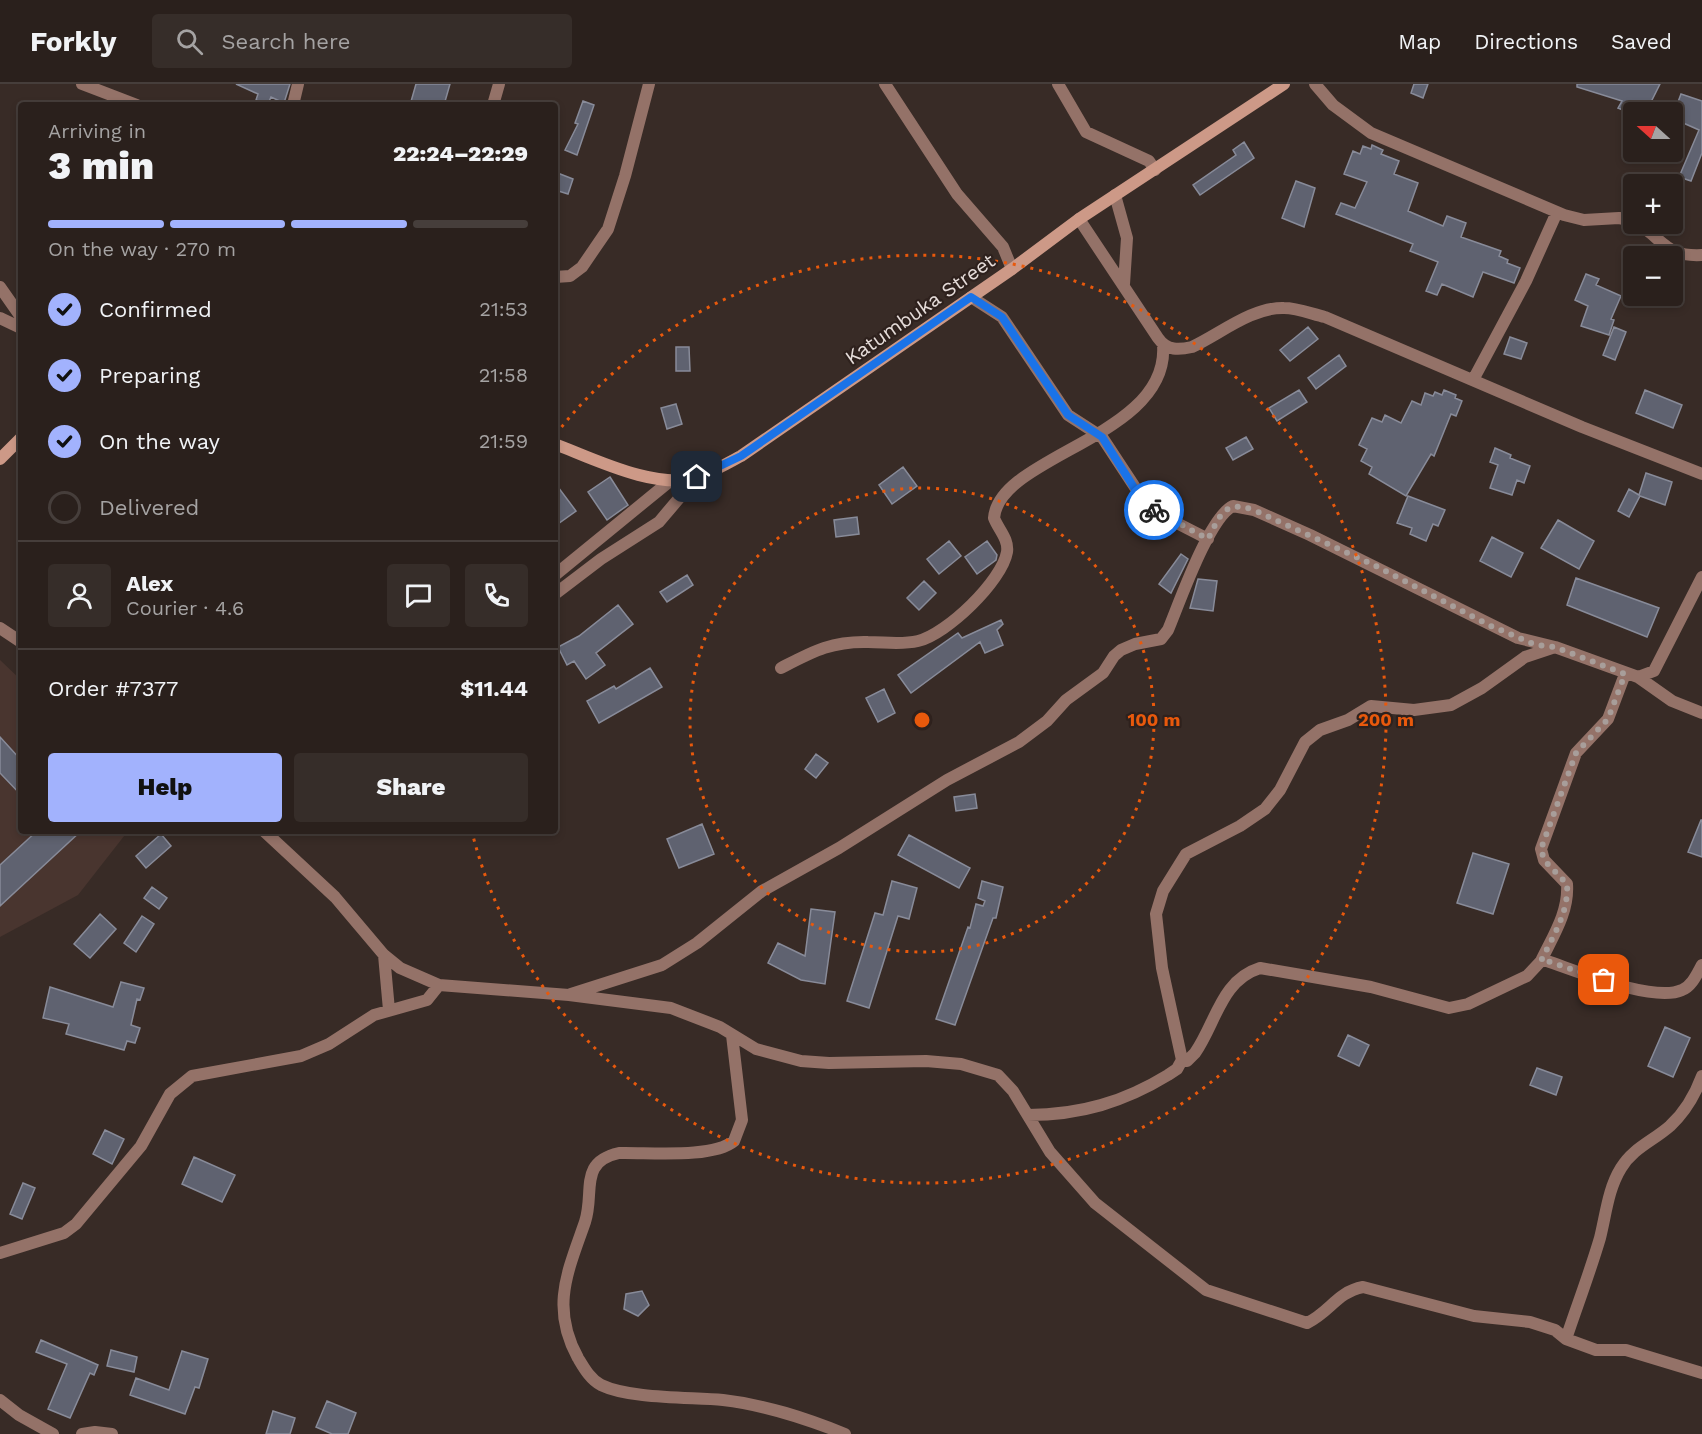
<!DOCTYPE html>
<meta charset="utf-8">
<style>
body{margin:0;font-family:"Work Sans",sans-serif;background:#362d29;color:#f1f3f6;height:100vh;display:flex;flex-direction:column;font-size:22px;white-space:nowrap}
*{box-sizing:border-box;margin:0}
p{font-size:20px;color:#a5a3a3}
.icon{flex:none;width:33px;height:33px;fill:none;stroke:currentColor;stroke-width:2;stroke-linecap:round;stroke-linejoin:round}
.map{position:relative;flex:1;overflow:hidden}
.sheet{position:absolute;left:18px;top:18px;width:540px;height:732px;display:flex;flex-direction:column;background:#2a201c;border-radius:6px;box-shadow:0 3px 9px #0003,0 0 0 2px #463e3b}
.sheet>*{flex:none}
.needle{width:39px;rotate:291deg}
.tools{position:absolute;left:1623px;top:18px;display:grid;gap:12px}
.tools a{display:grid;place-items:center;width:60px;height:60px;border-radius:6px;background:#2a201c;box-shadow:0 3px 9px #0003,0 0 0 2px #463e3b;font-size:30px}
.pin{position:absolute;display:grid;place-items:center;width:51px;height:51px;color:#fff;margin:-26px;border-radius:12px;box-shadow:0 3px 9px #0006}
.courier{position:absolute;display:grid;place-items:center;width:60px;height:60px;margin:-30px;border:4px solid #1a73e8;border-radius:50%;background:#fff;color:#222;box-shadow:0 2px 8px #0007}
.headline em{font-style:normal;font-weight:800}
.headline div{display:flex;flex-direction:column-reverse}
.headline{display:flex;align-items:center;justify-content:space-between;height:102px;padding:0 30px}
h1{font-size:39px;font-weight:800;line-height:45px}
.bar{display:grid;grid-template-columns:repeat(4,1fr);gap:9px 6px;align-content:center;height:72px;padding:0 30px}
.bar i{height:8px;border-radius:4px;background:#463e3b}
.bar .selected{background:#a2b2fd}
.bar p{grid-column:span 4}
.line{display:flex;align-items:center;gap:15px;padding:0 30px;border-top:2px solid #463e3b}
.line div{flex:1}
.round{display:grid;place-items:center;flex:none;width:63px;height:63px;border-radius:6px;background:#362d29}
ol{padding:0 30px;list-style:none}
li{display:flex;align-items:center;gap:18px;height:66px}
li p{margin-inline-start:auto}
li .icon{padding:6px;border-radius:50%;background:#a2b2fd;color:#111;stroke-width:4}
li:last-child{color:#a5a3a3}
li i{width:33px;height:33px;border:3px solid #463e3b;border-radius:50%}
.cta{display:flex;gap:12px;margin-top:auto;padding:12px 30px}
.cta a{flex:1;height:69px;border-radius:6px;background:#a2b2fd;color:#111;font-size:24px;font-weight:800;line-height:69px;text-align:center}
.cta a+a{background:#362d29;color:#f1f3f6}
header{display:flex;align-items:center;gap:36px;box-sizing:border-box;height:84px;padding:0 30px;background:#2a201c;border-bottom:2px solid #463e3b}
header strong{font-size:28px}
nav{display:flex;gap:33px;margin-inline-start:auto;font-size:21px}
.search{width:420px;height:54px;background:#362d29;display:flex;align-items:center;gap:15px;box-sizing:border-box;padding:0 21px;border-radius:6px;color:#a5a3a3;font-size:22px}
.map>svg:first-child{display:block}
</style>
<header>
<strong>Forkly</strong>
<div class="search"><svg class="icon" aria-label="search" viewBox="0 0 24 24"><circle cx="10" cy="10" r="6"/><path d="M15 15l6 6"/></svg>Search here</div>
<nav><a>Map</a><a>Directions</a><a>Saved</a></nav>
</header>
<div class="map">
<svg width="1702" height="1350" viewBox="0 0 1702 1350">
<rect width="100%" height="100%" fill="#382b26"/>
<path fill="#49352f" d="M0,576L21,596V747H128L78,811L0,853Z"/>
<path fill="#5f6270" stroke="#888b99" stroke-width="1.5" d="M236,0H290L284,19L271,13L268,20L256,16L258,10Z
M416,0H450L444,21H410Z
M1414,0H1428L1423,14L1411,9Z
M1577,0H1660L1646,28H1628L1618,24L1622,17L1577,3Z
M1681,10L1702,17V69L1691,97L1679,93L1699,46L1672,34Z
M583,17L594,21L577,71L565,66L578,40L575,39Z
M1244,58L1254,74L1200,111L1193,101L1236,71L1233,66Z
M1372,61L1383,66L1381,70L1399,77L1394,90L1418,99L1408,127L1443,142L1447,132L1466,139L1461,153L1501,167L1499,172L1508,176L1507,179L1520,184L1514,199L1483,188L1473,213L1442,200L1437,211L1426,207L1438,178L1410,167L1413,160L1336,130L1341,119L1355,124L1367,98L1344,90L1353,67L1360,70L1363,62L1371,65Z
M555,88L573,95L568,110L555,106Z
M1296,97L1315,104L1304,143L1282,134Z
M1586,190L1599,195L1596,201L1621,212L1611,235L1614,236L1609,251L1581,242L1588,222L1575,216Z
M1308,243L1318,255L1290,277L1280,266Z
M1614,243L1626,248L1615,276L1603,271Z
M1510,253L1527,259L1521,275L1504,270Z
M676,263H689L690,287H676Z
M1339,271L1346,282L1316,305L1308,294Z
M1299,306L1307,318L1277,337L1269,324Z
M1444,306L1456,311L1455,314L1462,317L1456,332L1451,330L1434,372L1431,370L1406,412L1369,390L1372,383L1361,377L1367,365L1359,361L1372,334L1382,338L1385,331L1401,339L1412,317L1421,321L1425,309L1433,312L1435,308L1442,311Z
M1645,306L1682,321L1673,344L1636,329Z
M676,320L682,340L667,345L661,324Z
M1246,353L1253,365L1233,376L1226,364Z
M1495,364L1511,371L1510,374L1530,382L1524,399L1517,396L1512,411L1490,404L1498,381L1490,378Z
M903,383L917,402L892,420L879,401Z
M1646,389L1672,398L1665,421L1640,412L1629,433L1618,427L1629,405L1639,411Z
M610,393L628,421L607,436L588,408Z
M555,399L576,427L555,442Z
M1408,412L1445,426L1438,442L1433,440L1426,457L1410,450L1412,444L1397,439Z
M857,433L859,450L836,453L834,436Z
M1558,436L1594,457L1579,485L1541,464Z
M1492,453L1523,469L1511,493L1480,477Z
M949,457L961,472L939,490L927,475Z
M987,457L997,471L996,476L977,490L965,473Z
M1181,470L1188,475L1171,509L1159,500Z
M687,491L693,501L667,518L660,508Z
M1576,494L1659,524L1647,553L1567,521Z
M1198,495L1217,497L1213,527L1190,524Z
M924,497L936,509L919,526L907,514Z
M618,521L633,540L596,569L605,581L586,595L574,577L567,581L558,563L579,552Z
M1001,536L1003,540L997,546L1003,561L985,569L980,558L911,609L898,591L958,549L962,554Z
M650,584L662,603L599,639L587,617L614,602L616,605Z
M884,605L895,629L878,638L866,614Z
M0,653L21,676V711L0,689Z
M816,670L828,679L816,694L805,685Z
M975,710L977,724L956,727L954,713Z
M1701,736H1702V773L1688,768Z
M702,740L714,770L679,784L667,755Z
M37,747H81L0,822V781Z
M161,750L171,762L146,784L136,772Z
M909,751L970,784L959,804L898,771Z
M1473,769L1509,780L1493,830L1457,819Z
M892,797L917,804L909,835L898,832L869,924L847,917L875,829L883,831Z
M982,797L1003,803L996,834H993L955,941L936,935L968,843L970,844L976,820L983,822L985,817L978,814Z
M152,803L167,814L159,825L144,814Z
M811,825L835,828L825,900L801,896L768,879L778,859L805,872Z
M100,830L116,845L90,874L74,860Z
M142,832L154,840L136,868L124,859Z
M121,898L144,904L140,916L137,915L131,941L140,944L135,959L127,957L124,966L66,950L69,940L43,934L50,903L113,923Z
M1665,943L1690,954L1673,993L1648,982Z
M1348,951L1369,961L1359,982L1338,972Z
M1537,984L1562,993L1556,1011L1530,1001Z
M105,1046L124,1055L112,1080L93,1070Z
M194,1073L235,1091L222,1118L182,1100Z
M23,1099L35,1104L22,1135L10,1130Z
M642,1207L649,1221L638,1232L624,1225L626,1210Z
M41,1256L98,1281L94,1291L90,1289L70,1334L48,1325L67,1280L36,1268Z
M111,1266L137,1273L134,1288L107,1282Z
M182,1267L208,1275L199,1304L195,1303L185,1330L130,1311L136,1294L169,1306Z
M327,1317L356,1329L348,1350H332L316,1343Z
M273,1327L295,1334L290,1350H266Z"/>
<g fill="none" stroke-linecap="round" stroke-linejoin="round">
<path stroke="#947268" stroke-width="12" d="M82,0L137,21
M885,0L957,110L1003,163L1012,185
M1058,0L1086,48L1149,77L1155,86
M1315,0L1333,21L1371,49L1564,131L1584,136L1619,134L1634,137
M293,21L298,0
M493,21L499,0
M1115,111L1127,154L1124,200
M1079,135L1158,254C1167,267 1179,266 1192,263C1220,250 1252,223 1284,224C1297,224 1312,230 1325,233L1582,343L1702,390
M1638,140C1664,156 1666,173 1702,171
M555,193L570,192L582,183L608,145L625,92L649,0
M0,203L21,233
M971,213L1002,233L1068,331L1102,353L1146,420L1167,434L1208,455
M0,234L21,244
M1473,296L1526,197L1557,128
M555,491L670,397
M555,510L601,475L659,438L697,393
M0,544L21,558
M781,584C812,568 831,557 868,558C885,558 901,561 918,557C947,550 1002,497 1007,468C1009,455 998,445 994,434C999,371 1170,353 1163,261
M1638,593L1672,617L1702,629
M264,747L335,813L384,871L400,884L439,901L569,911L671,924L720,943L756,965L801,977L829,979L926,977L961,980L998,991L1013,1007L1050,1068L1095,1119L1206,1206L1307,1239C1330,1228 1337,1208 1363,1203L1474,1232L1530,1238L1555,1246L1566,1255L1596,1266H1626L1702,1289
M384,871L389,926
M1541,877C1553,852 1569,828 1567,800L1544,776L1541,765L1576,669L1608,635L1625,590
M571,910L662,881L697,859L762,807L839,764L947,696L1019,658L1047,637L1066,616L1103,589L1114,572L1121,566L1135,560L1161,555L1168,546C1179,520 1209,433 1233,422L1254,426L1310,451L1518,554L1555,563L1638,593L1654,587L1702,493
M732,951L742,1036L734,1057C712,1075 647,1068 619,1069C578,1078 595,1108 585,1138C568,1187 550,1223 578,1274C584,1284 590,1295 601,1301C630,1315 689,1313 723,1316C766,1321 805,1334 845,1350
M1182,976L1162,884L1156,830L1163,807L1186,770L1240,742L1265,725L1280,706L1305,658L1320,646L1348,636L1371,622L1414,626L1451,621L1482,604L1525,573L1552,564
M1028,1031C1080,1031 1124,1018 1168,991L1177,985L1182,976L1187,977L1195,969C1216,939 1221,896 1260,884L1371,903L1449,924L1468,920L1527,892L1541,877H1547C1577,887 1654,919 1682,906C1692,902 1697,890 1702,881
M0,1169L64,1149L76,1140L141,1062L170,1010L192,992L301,972L329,960L374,931L427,916L439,901
M1566,1255C1577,1222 1590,1188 1600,1154C1606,1130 1608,1105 1621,1084C1633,1064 1653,1057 1670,1042C1685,1028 1695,1011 1702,992
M0,1316L19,1331L53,1350
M82,1350L95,1348L112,1350"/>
<path stroke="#cd9987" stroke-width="12" d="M555,360C594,375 658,407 699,393C714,387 728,379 741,372L1012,185L1079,135L1284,0
M0,375L21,354"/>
</g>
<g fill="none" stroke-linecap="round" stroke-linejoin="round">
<path stroke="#a89e9a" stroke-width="6" stroke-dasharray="0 10.8" d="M1154,426L1208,455C1221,430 1224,416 1254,426L1374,481L1491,542L1536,561L1555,563L1625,590L1608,635L1576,669L1541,765L1544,776L1567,800C1569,828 1553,852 1541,877H1547L1604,896"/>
<path stroke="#1a73e8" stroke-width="8" d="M697,393L741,372L971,213L1002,233L1068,331L1102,353L1140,413L1154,426"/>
</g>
<g fill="none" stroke="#e8590c" stroke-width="3" stroke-dasharray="3 6">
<circle cx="922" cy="636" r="232"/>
<path d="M556 350A464 464 0 1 1 472 748"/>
</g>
<g text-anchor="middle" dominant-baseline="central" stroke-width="4.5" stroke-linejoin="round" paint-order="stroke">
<g font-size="20" fill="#e5dcd9" stroke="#2e211d">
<text transform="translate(920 225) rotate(-35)">Katumbuka Street</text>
</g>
</g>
<circle cx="922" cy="636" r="9" fill="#e8590c" stroke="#2e211d" stroke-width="3"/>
<g font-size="18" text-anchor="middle" font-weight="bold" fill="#e8590c" stroke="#2e211d" stroke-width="4.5" stroke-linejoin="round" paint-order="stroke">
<text x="1154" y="642">100 m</text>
<text x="1386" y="642">200 m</text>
</g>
</svg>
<div class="tools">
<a><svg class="needle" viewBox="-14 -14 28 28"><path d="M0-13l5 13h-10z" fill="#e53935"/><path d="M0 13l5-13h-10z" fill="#a5a3a3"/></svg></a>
<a>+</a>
<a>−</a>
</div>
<div class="pin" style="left:1604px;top:896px;background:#ea580c"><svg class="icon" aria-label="bag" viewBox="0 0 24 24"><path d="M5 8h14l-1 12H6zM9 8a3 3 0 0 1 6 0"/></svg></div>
<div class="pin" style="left:697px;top:393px;background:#1f2937"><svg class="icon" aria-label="home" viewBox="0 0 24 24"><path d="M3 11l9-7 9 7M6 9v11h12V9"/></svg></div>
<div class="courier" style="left:1154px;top:426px"><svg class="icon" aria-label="bike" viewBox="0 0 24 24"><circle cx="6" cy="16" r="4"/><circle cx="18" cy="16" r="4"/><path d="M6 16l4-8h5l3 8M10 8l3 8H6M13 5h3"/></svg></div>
<section class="sheet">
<div class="headline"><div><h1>3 min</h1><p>Arriving in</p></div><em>22:24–22:29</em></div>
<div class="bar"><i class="selected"></i><i class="selected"></i><i class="selected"></i><i></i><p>On the way · 270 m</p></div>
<ol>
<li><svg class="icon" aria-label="check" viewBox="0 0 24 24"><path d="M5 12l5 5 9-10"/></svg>Confirmed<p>21:53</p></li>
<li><svg class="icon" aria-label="check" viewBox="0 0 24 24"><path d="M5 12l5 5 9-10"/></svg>Preparing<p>21:58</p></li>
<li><svg class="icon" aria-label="check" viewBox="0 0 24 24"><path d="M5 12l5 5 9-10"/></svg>On the way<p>21:59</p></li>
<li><i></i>Delivered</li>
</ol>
<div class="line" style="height:108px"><a class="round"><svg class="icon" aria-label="person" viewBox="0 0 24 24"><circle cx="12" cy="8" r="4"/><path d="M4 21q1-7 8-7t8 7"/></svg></a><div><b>Alex</b><p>Courier · 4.6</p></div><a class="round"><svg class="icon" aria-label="chat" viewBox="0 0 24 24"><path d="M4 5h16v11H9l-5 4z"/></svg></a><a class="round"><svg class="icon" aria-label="phone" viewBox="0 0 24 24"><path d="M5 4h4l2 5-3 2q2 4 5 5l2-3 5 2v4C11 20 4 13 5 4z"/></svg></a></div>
<div class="line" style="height:78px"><div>Order #7377</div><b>$11.44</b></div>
<div class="cta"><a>Help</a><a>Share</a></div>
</section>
</div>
